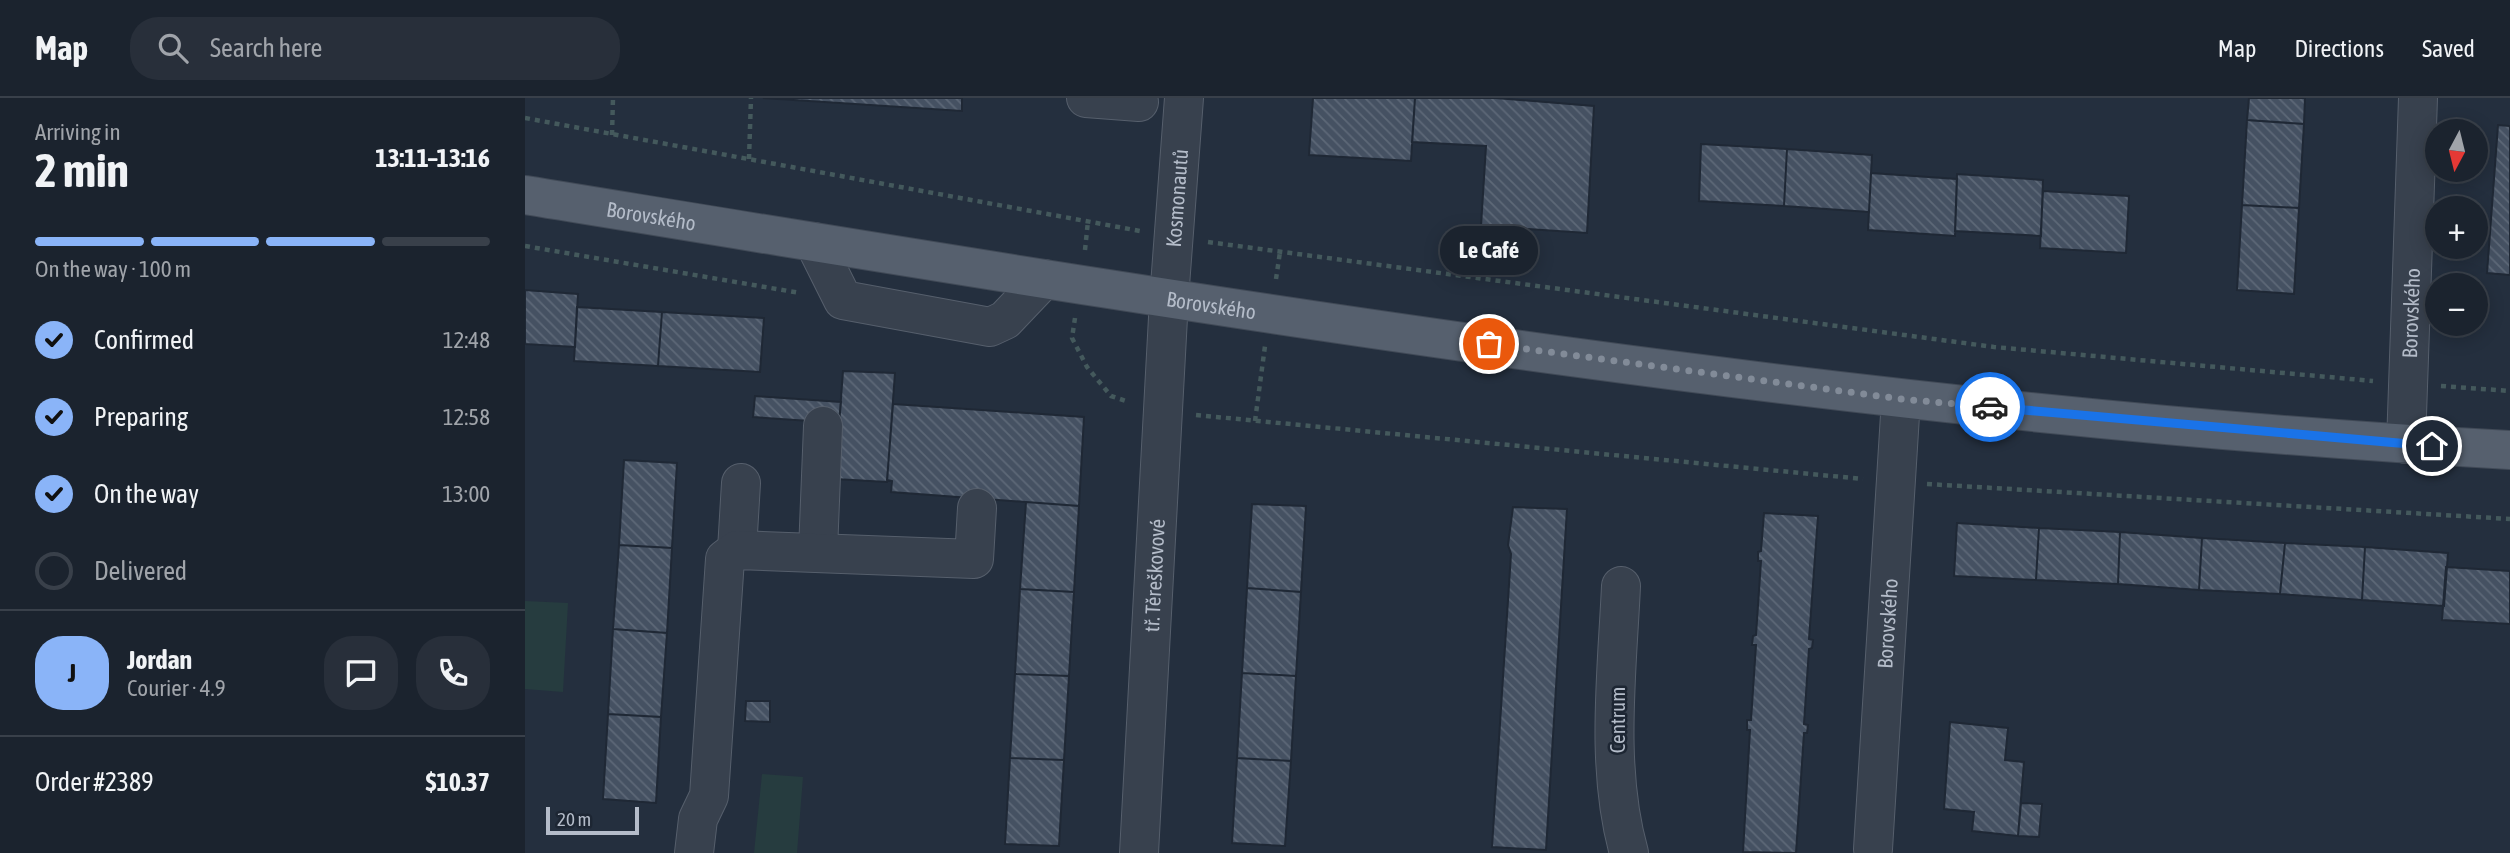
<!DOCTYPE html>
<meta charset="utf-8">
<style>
body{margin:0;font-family:"Asap Condensed",sans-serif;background:#282f3a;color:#f1f3f6;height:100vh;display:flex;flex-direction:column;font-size:26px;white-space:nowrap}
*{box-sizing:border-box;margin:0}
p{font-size:23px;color:#a0a4aa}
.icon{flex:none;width:38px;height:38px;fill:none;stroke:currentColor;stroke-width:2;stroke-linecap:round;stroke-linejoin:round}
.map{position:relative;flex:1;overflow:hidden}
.sheet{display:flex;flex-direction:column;background:#1b232e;width:525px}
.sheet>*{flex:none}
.needle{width:46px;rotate:187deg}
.fabs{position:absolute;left:1900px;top:21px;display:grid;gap:14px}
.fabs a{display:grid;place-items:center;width:63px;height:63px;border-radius:50%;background:#1b232e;box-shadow:0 4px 18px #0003,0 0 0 2px #39404a;font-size:35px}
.scale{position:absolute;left:21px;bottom:18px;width:93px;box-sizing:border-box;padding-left:7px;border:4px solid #b4bcc9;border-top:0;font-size:19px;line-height:24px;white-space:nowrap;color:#b4bcc9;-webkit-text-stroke:5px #1d2633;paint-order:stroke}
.pin{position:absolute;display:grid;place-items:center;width:60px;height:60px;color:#fff;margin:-30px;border:4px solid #fff;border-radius:50%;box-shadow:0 2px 7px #0007}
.courier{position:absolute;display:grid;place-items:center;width:70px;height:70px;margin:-35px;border:5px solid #1a73e8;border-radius:50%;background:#fff;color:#222;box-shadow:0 2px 9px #0007}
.bubble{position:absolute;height:49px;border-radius:24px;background:#1b232e;box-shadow:0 4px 18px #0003,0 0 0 2px #39404a;font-size:23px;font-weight:700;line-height:49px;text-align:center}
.head em{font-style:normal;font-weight:700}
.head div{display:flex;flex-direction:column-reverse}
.head{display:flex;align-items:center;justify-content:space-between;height:119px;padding:0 35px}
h1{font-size:46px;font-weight:700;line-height:52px}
.bar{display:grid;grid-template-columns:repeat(4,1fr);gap:10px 7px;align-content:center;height:84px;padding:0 35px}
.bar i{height:9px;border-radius:5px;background:#39404a}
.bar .current{background:#8ab4f8}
.bar p{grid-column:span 4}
.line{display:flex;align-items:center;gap:18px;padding:0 35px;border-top:2px solid #39404a}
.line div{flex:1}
.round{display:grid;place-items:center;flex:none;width:74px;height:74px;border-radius:28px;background:#282f3a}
ol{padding:0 35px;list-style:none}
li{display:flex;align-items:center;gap:21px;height:77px}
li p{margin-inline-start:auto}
li .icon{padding:7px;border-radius:50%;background:#8ab4f8;color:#111;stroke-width:4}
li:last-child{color:#a0a4aa}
li i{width:38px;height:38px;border:4px solid #39404a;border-radius:50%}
header{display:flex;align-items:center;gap:42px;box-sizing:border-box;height:98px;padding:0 35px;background:#1b232e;border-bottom:2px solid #39404a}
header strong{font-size:33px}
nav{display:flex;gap:38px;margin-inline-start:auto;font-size:24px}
.search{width:490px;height:63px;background:#282f3a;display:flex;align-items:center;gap:18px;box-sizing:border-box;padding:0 24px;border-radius:28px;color:#a0a4aa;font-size:26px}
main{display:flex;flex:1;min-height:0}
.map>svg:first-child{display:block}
</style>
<header>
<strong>Map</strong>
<div class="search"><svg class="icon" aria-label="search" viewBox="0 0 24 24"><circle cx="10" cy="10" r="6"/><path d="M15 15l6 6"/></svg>Search here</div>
<nav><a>Map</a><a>Directions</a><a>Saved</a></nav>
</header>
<main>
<section class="sheet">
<div class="head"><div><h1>2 min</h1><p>Arriving in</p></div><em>13:11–13:16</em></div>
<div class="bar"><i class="current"></i><i class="current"></i><i class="current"></i><i></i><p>On the way · 100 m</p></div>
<ol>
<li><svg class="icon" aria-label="check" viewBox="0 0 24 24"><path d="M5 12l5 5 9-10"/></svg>Confirmed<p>12:48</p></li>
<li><svg class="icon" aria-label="check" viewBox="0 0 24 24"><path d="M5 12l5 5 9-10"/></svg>Preparing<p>12:58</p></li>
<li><svg class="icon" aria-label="check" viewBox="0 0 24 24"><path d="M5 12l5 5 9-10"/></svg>On the way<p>13:00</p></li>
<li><i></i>Delivered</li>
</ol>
<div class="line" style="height:126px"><b class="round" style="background:#8ab4f8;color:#111">J</b><div><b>Jordan</b><p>Courier · 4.9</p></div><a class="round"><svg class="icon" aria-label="chat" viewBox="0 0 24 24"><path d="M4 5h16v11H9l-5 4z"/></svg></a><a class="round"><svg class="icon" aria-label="phone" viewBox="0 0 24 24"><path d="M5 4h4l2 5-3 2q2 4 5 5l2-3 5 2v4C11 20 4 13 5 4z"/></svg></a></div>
<div class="line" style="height:91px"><div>Order #2389</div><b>$10.37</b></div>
</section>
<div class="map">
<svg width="1985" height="755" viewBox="0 0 1985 755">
<defs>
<pattern id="building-back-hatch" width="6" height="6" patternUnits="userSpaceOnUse" patternTransform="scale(1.75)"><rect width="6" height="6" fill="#455162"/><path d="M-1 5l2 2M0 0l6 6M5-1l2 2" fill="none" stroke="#5d6877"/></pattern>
</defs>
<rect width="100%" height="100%" fill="#242f3e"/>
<path fill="#263c3f" d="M0,503L43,505L38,594L0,591Z
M237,676L278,679L272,755H229Z"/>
<path fill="url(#building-back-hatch)" stroke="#1f2835" stroke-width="2" d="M238,0H437V13Z
M788,0H890L886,63L784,57Z
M890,0H971L1069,8L1062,135L956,128L961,48L887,44Z
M1724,0H1780L1779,26L1722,22Z
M1722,22L1779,26L1774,110L1717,107Z
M1973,27L1985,28V177L1962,175Z
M1176,46L1262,51L1259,108L1174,103Z
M1262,51L1347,57L1344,114L1259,108Z
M1346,75L1432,81L1430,138L1343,132Z
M1432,76L1518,82L1516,138L1430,133Z
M1518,93L1604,98L1601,155L1515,150Z
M1717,107L1774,110L1769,196L1712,192Z
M0,192L53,196L50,249L0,246Z
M52,209L137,214L133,268L49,263Z
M137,214L239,220L235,274L133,268Z
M318,273L370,275L362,384L310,381Z
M230,298L316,304L314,325L228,319Z
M368,306L559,319L554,408L366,394L367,383L362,382Z
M99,362L152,365L147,450L94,447Z
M501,404L554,408L549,494L495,491Z
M727,406L781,408L776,494L722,490Z
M988,409L1042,411L1021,752L967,749L986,456L983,447Z
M1239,415L1293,418L1284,541L1288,542L1287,550L1284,551L1279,626L1283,627L1282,635H1279L1271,755L1218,754L1225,632H1222V622H1226L1231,547H1227L1228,538L1231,537L1236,463H1233V454L1236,453Z
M1432,425L1514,430L1511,482L1429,478Z
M1514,430L1595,434L1593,486L1511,482Z
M1595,434L1677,440L1674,492L1593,486Z
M1677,440L1760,445L1755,496L1674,492Z
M1760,445L1840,449L1837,502L1755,496Z
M94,447L147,450L142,535L88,531Z
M1840,449L1923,455L1919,508L1837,502Z
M1921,469L1985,473V526L1917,522Z
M722,490L776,494L771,578L717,575Z
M495,491L549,494L544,578L490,576Z
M88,531L142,535L136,619L83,616Z
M717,575L771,578L766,663L712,660Z
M490,576L544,578L539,662L485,660Z
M221,603H245V624L220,623Z
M83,616L136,619L131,705L78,701Z
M1425,624L1483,630L1480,662L1499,664L1493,738L1447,733L1449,714L1419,711Z
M485,660L539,662L534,748L480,746Z
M712,660L766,663L760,748L707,745Z
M1496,705L1517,706L1514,739L1493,738Z"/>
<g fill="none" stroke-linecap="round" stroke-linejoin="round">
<g stroke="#565f6c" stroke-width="40">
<g id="minor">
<path d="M561,0L614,4"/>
<path d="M289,144L318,202L465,229L480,222L519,181"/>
<path id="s1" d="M1881,346L1893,0"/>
<path d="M212,452L216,385"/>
<path d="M293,453L298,328"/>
<path d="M1096,488C1092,575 1080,670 1104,755"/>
<path id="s2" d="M1348,751L1376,301"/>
<path d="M169,755L173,721L184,698L200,461L212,452L449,461L452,410"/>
<path id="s3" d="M614,755L644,201L659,0"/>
</g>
</g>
<g stroke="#414a57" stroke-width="40">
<g id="major">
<path id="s4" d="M0,97C658,204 1318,316 1985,352"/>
</g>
</g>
<path stroke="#44595c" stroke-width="4.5" stroke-dasharray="5 5" stroke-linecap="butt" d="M0,20L615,133
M87,37L88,0
M224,61L226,0
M683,144L1469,249L1848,283
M0,148L275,195
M560,152L563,123
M751,181L755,154
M550,220L547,240L562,269L586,298L604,304
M1916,288L1985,293
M671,317L1338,381
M730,323L740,248
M1402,386L1985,421"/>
<use href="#minor" stroke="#38414e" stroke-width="38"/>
<use href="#major" stroke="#56606e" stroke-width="38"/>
</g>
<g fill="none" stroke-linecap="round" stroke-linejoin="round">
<path stroke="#828b98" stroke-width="7" stroke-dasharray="0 12.6" d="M964,246L1376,301L1465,309"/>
<path stroke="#1a73e8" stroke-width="9" d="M1465,309L1907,348"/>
</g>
<g text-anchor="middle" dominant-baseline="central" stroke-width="5" stroke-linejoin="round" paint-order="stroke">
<g font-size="21" fill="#b4bcc9" stroke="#1d2633">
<text stroke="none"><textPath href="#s3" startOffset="656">Kosmonautů</textPath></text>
<text stroke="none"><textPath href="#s4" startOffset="128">Borovského</textPath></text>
<text stroke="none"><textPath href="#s4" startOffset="695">Borovského</textPath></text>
<text stroke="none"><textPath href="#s1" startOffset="131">Borovského</textPath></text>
<text stroke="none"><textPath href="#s3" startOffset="278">tř. Těreškovové</textPath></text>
<text stroke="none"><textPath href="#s2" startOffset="226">Borovského</textPath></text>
<text transform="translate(1092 622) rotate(-90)">Centrum</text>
</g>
</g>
</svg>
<div class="fabs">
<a><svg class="needle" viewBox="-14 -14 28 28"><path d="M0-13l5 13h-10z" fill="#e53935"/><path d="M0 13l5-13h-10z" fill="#a0a4aa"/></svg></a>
<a>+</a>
<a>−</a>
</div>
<div class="scale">20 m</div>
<div class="pin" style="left:964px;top:246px;background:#ea580c"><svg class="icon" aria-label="bag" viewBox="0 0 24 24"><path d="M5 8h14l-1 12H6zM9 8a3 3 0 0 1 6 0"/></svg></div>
<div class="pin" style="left:1907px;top:348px;background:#1f2937"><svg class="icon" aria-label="home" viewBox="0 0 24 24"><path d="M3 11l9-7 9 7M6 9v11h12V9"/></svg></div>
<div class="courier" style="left:1465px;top:309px"><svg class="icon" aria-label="car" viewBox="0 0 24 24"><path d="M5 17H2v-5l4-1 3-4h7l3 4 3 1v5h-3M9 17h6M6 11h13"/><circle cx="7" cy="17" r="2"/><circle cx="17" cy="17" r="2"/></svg></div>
<div class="bubble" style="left:915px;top:128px;width:98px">Le Café</div>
</div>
</main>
